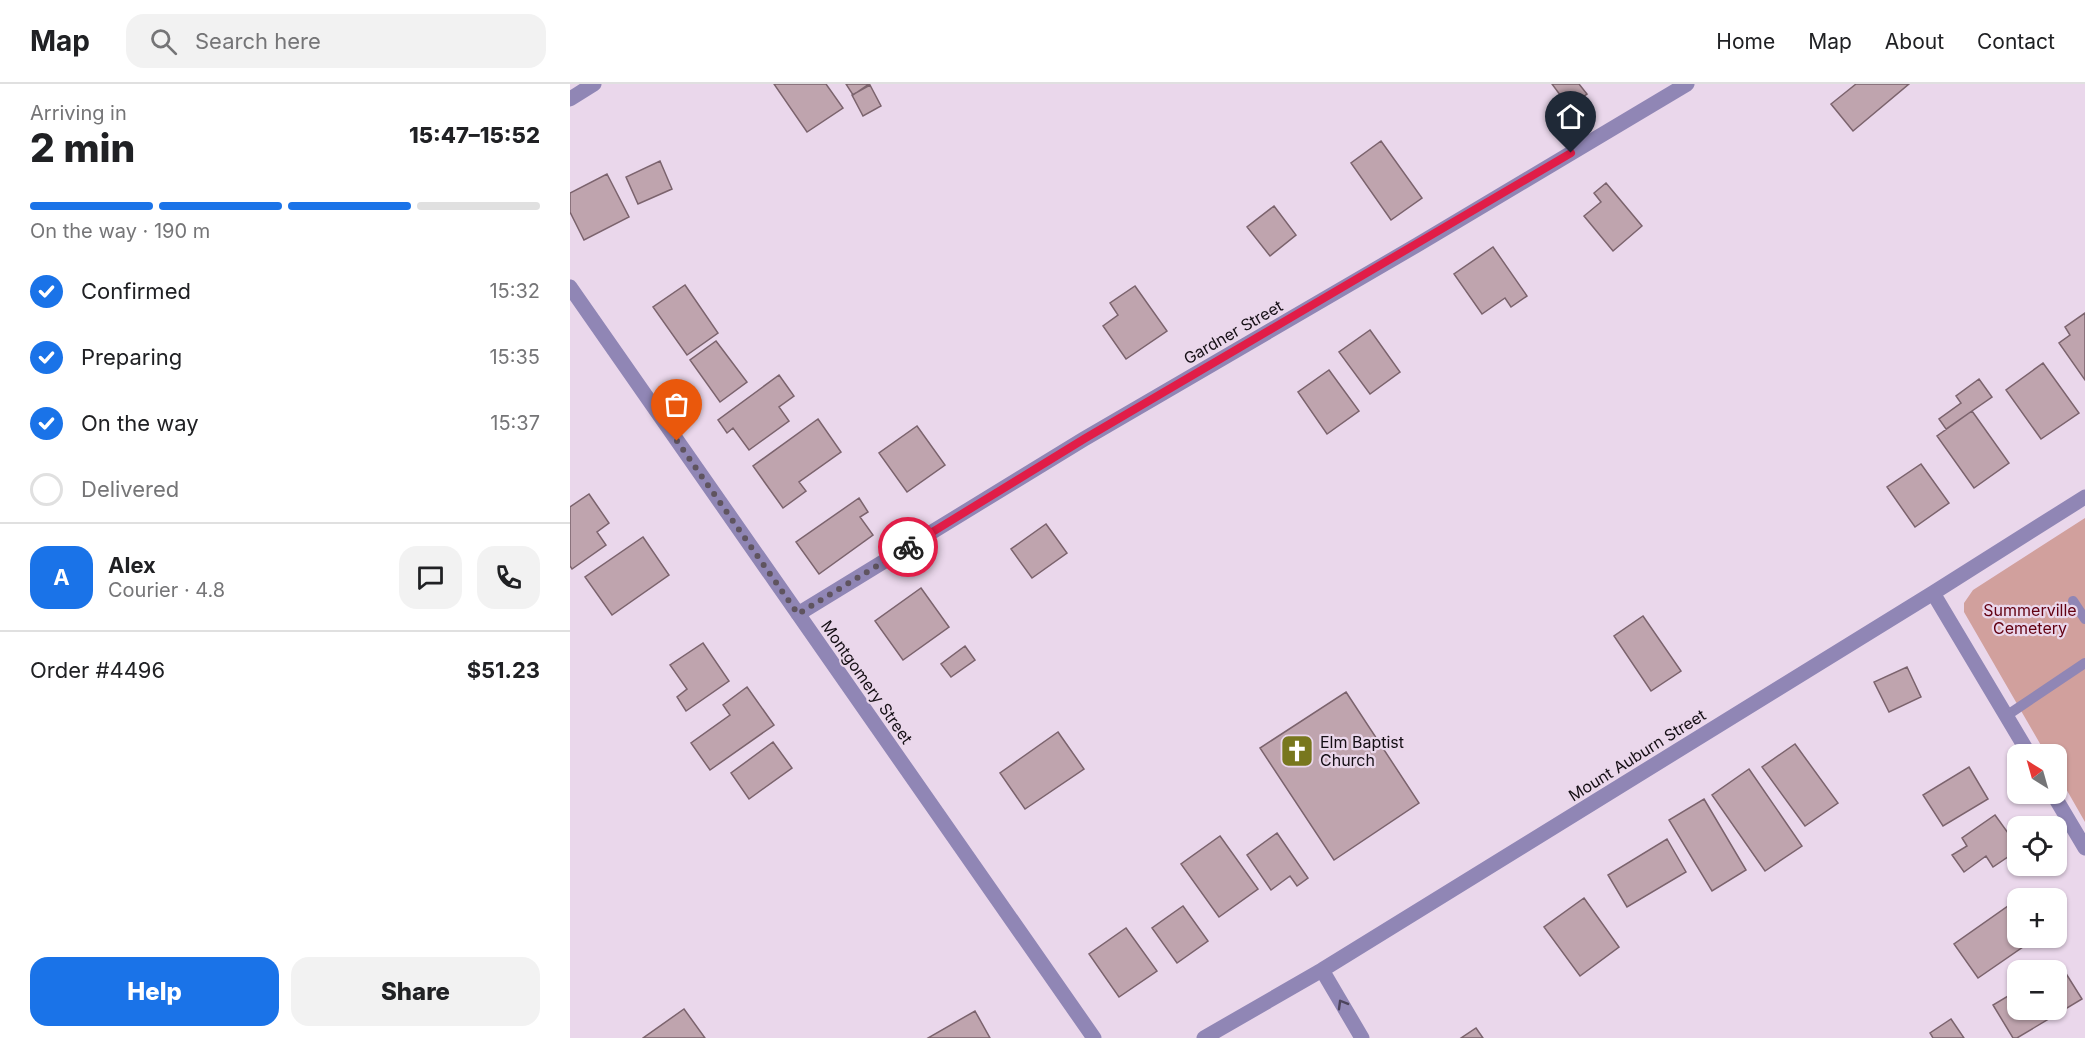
<!DOCTYPE html>
<meta charset="utf-8">
<style>
body{margin:0;font-family:Inter,sans-serif;background:#f2f2f2;color:#202124;height:100vh;display:flex;flex-direction:column;font-size:22px;white-space:nowrap}
*{box-sizing:border-box;margin:0}
p{font-size:20px;color:#757577}
.icon{flex:none;width:33px;height:33px;fill:none;stroke:currentColor;stroke-width:2;stroke-linecap:round;stroke-linejoin:round}
.map{position:relative;flex:1;overflow:hidden}
.side{display:flex;flex-direction:column;background:#fff;width:570px}
.side>*{flex:none}
.needle{width:39px;rotate:323deg}
.buttons{position:absolute;left:1437px;top:660px;display:grid;gap:12px}
.buttons a{display:grid;place-items:center;width:60px;height:60px;border-radius:12px;background:#fff;box-shadow:0 2px 4px #0004;font-size:30px}
.pin{position:absolute;display:grid;place-items:center;width:51px;height:51px;color:#fff;margin:-62px -26px;border-radius:50% 50% 50% 0;rotate:-45deg;box-shadow:0 0 6px #0007}
.pin .icon{rotate:45deg}
.courier{position:absolute;display:grid;place-items:center;width:60px;height:60px;margin:-30px;border:4px solid #e11d48;border-radius:50%;background:#fff;color:#222;box-shadow:0 2px 8px #0007}
.overview em{font-style:normal;font-weight:800}
.overview div{display:flex;flex-direction:column-reverse}
.overview{display:flex;align-items:center;justify-content:space-between;height:102px;padding:0 30px}
h1{font-size:39px;font-weight:800;line-height:45px}
.bar{display:grid;grid-template-columns:repeat(4,1fr);gap:9px 6px;align-content:center;height:72px;padding:0 30px}
.bar i{height:8px;border-radius:4px;background:#e0e0e0}
.bar .on{background:#1a73e8}
.bar p{grid-column:span 4}
.line{display:flex;align-items:center;gap:15px;padding:0 30px;border-top:2px solid #e0e0e0}
.line div{flex:1}
.round{display:grid;place-items:center;flex:none;width:63px;height:63px;border-radius:18px;background:#f2f2f2}
ol{padding:0 30px;list-style:none}
li{display:flex;align-items:center;gap:18px;height:66px}
li p{margin-inline-start:auto}
li .icon{padding:6px;border-radius:50%;background:#1a73e8;color:#fff;stroke-width:4}
li:last-child{color:#757577}
li i{width:33px;height:33px;border:3px solid #e0e0e0;border-radius:50%}
.primary-button{display:flex;gap:12px;margin-top:auto;padding:12px 30px}
.primary-button a{flex:1;height:69px;border-radius:18px;background:#1a73e8;color:#fff;font-size:24px;font-weight:800;line-height:69px;text-align:center}
.primary-button a+a{background:#f2f2f2;color:#202124}
header{display:flex;align-items:center;gap:36px;box-sizing:border-box;height:84px;padding:0 30px;background:#fff;border-bottom:2px solid #e0e0e0}
header strong{font-size:28px}
nav{display:flex;gap:33px;margin-inline-start:auto;font-size:21px}
.search{width:420px;height:54px;background:#f2f2f2;display:flex;align-items:center;gap:15px;box-sizing:border-box;padding:0 21px;border-radius:18px;color:#757577;font-size:22px}
main{display:flex;flex:1;min-height:0}
.map>svg:first-child{display:block}
</style>
<header>
<strong>Map</strong>
<div class="search"><svg class="icon" aria-label="search" viewBox="0 0 24 24"><circle cx="10" cy="10" r="6"/><path d="M15 15l6 6"/></svg>Search here</div>
<nav><a>Home</a><a>Map</a><a>About</a><a>Contact</a></nav>
</header>
<main>
<section class="side">
<div class="overview"><div><h1>2 min</h1><p>Arriving in</p></div><em>15:47–15:52</em></div>
<div class="bar"><i class="on"></i><i class="on"></i><i class="on"></i><i></i><p>On the way · 190 m</p></div>
<ol>
<li><svg class="icon" aria-label="check" viewBox="0 0 24 24"><path d="M5 12l5 5 9-10"/></svg>Confirmed<p>15:32</p></li>
<li><svg class="icon" aria-label="check" viewBox="0 0 24 24"><path d="M5 12l5 5 9-10"/></svg>Preparing<p>15:35</p></li>
<li><svg class="icon" aria-label="check" viewBox="0 0 24 24"><path d="M5 12l5 5 9-10"/></svg>On the way<p>15:37</p></li>
<li><i></i>Delivered</li>
</ol>
<div class="line" style="height:108px"><b class="round" style="background:#1a73e8;color:#fff">A</b><div><b>Alex</b><p>Courier · 4.8</p></div><a class="round"><svg class="icon" aria-label="chat" viewBox="0 0 24 24"><path d="M4 5h16v11H9l-5 4z"/></svg></a><a class="round"><svg class="icon" aria-label="phone" viewBox="0 0 24 24"><path d="M5 4h4l2 5-3 2q2 4 5 5l2-3 5 2v4C11 20 4 13 5 4z"/></svg></a></div>
<div class="line" style="height:78px"><div>Order #4496</div><b>$51.23</b></div>
<div class="primary-button"><a>Help</a><a>Share</a></div>
</section>
<div class="map">
<svg width="1515" height="954" viewBox="0 0 1515 954">
<rect width="100%" height="100%" fill="#ead7eb"/>
<path fill="#d1a09d" d="M1515,434V738L1487,689L1486,670H1476L1394,528V519L1403,506Z"/>
<path fill="#bfa4ae" stroke="#7b636d" stroke-width="1.5" d="M204,0H256L273,24L237,48Z
M276,0H299L283,11Z
M982,0H1009L1017,10L999,23Z
M1286,0H1339L1283,47L1261,20Z
M300,1L311,22L293,32L282,11Z
M811,57L852,114L821,136L781,79Z
M90,77L102,105L68,120L56,93Z
M37,90L59,133L14,156L0,128V109Z
M1036,99L1072,142L1043,167L1014,132L1031,118L1024,109Z
M704,122L726,151L700,172L677,143Z
M923,163L957,212L941,223L935,214L912,230L884,190Z
M115,201L148,249L117,271L83,223Z
M565,202L597,247L556,275L533,242L548,231L540,219Z
M1515,229V296L1489,259L1500,251L1495,243Z
M800,246L830,288L800,310L769,268Z
M146,257L177,298L150,318L120,276Z
M1473,279L1509,329L1471,355L1436,306Z
M759,286L789,327L757,350L728,308Z
M209,291L224,312L209,323L219,337L179,366L163,344L157,349L148,336Z
M1409,295L1422,313L1376,345L1369,335L1391,319L1386,312Z
M1402,327L1439,379L1404,404L1367,352Z
M248,335L271,368L229,398L236,407L213,424L183,382Z
M347,342L375,381L337,408L309,369Z
M1351,380L1379,419L1345,443L1317,403Z
M19,410L39,439L27,448L36,461L2,485L0,482V423Z
M289,414L298,428L290,433L303,451L249,490L226,458Z
M476,440L497,469L462,494L441,465Z
M73,453L99,491L42,531L15,493Z
M351,504L379,543L333,576L305,537Z
M1073,532L1111,587L1081,607L1044,552Z
M133,559L159,597L116,627L107,613L117,605L100,581Z
M395,562L405,576L381,593L371,580Z
M1337,583L1351,613L1319,628L1304,598Z
M177,603L204,641L140,686L121,659L160,631L153,621Z
M776,608L849,719L764,776L690,664Z
M488,648L514,685L455,725L430,689Z
M203,658L222,684L179,715L161,689Z
M1225,660L1268,719L1235,742L1192,683Z
M1399,683L1418,715L1373,742L1353,711Z
M1179,685L1232,762L1195,787L1142,711Z
M1134,715L1176,786L1142,807L1099,736Z
M1425,731L1438,749L1444,744L1448,749V766L1423,783L1416,772L1394,788L1382,771L1397,762L1392,754Z
M707,749L738,794L727,802L720,792L701,806L677,771Z
M650,752L688,805L649,833L611,780Z
M1097,755L1116,788L1057,823L1038,791Z
M1014,814L1049,863L1010,892L974,843Z
M1448,815V854H1466L1408,894L1384,860Z
M613,822L638,857L607,879L582,844Z
M556,844L587,887L549,913L519,870Z
M1490,880L1512,915L1447,954H1443L1423,921L1448,906V926H1486V886H1479Z
M114,925L135,954H73Z
M405,927L420,954H358Z
M1381,935L1394,954H1363L1360,949Z
M906,944L913,954H891Z"/>
<g fill="none" stroke-linecap="round" stroke-linejoin="round">
<path stroke="#9086b5" stroke-width="10" d="M1503,517L1515,535
M1436,632L1515,579"/>
<path stroke="#9086b5" stroke-width="15" d="M0,15L24,0
M0,203L524,954
M1363,509L1459,670
M228,530L514,355L847,161L1117,0
M1483,710L1515,764
M752,886L792,954
M634,954L752,886L1363,509L1515,413"/>
</g>
<defs><path id="oneway-chevron" d="M-2-3.5L2.5 0L-2 3.5" fill="none" stroke-width="1.6" stroke-linecap="round" stroke-linejoin="round" transform="scale(1.5)"/></defs>
<use stroke="#4c445c" href="#oneway-chevron" transform="translate(772 920) rotate(-120)"/>
<g fill="none" stroke-linecap="round" stroke-linejoin="round">
<path stroke="#5f545f" stroke-width="6" stroke-dasharray="0 10.8" d="M107,357L228,530L338,463"/>
<path stroke="#e11d48" stroke-width="8" d="M338,463L514,355L1001,69"/>
</g>
<defs>
<g id="church-square" transform="scale(1.725)"><rect x="-9" y="-9" width="18" height="18" rx="4" fill="#78771e" stroke="#ead7eb"/><path d="M-1.2-6h2.4v3.5h3.3v2.4h-3.3V6h-2.4V-.1h-3.3v-2.4h3.3Z" fill="#fff"/></g>
</defs>
<g fill-rule="evenodd">
<use href="#church-square" x="727" y="667"/>
</g>
<g text-anchor="middle" dominant-baseline="central" stroke-width="4.5" stroke-linejoin="round" paint-order="stroke">
<g font-size="16" fill="#140e14" stroke="#ead7eb">
<text transform="translate(663 248) rotate(-30)">Gardner Street</text>
<text transform="translate(297 598) rotate(55)">Montgomery Street</text>
<text transform="translate(1067 671) rotate(-32)">Mount Auburn Street</text>
</g>
<g font-size="16" fill="#620111" stroke="#ead7eb">
<text x="1460" y="526">Summerville<tspan x="1460" dy="18">Cemetery</tspan></text>
</g>
<g font-size="16" fill="#140e14" stroke="#ead7eb" text-anchor="start">
<text x="750" y="658">Elm Baptist<tspan x="750" dy="18">Church</tspan></text>
</g>
</g>
</svg>
<div class="buttons">
<a><svg class="needle" viewBox="-14 -14 28 28"><path d="M0-13l5 13h-10z" fill="#e53935"/><path d="M0 13l5-13h-10z" fill="#757577"/></svg></a>
<a><svg class="icon" aria-label="locate" viewBox="0 0 24 24"><circle cx="12" cy="12" r="6"/><path d="M12 2v4M12 18v4M2 12h4M18 12h4"/></svg></a>
<a>+</a>
<a>−</a>
</div>
<div class="pin" style="left:107px;top:357px;background:#ea580c"><svg class="icon" aria-label="bag" viewBox="0 0 24 24"><path d="M5 8h14l-1 12H6zM9 8a3 3 0 0 1 6 0"/></svg></div>
<div class="pin" style="left:1001px;top:69px;background:#1f2937"><svg class="icon" aria-label="home" viewBox="0 0 24 24"><path d="M3 11l9-7 9 7M6 9v11h12V9"/></svg></div>
<div class="courier" style="left:338px;top:463px"><svg class="icon" aria-label="bike" viewBox="0 0 24 24"><circle cx="6" cy="16" r="4"/><circle cx="18" cy="16" r="4"/><path d="M6 16l4-8h5l3 8M10 8l3 8H6M13 5h3"/></svg></div>
</div>
</main>
